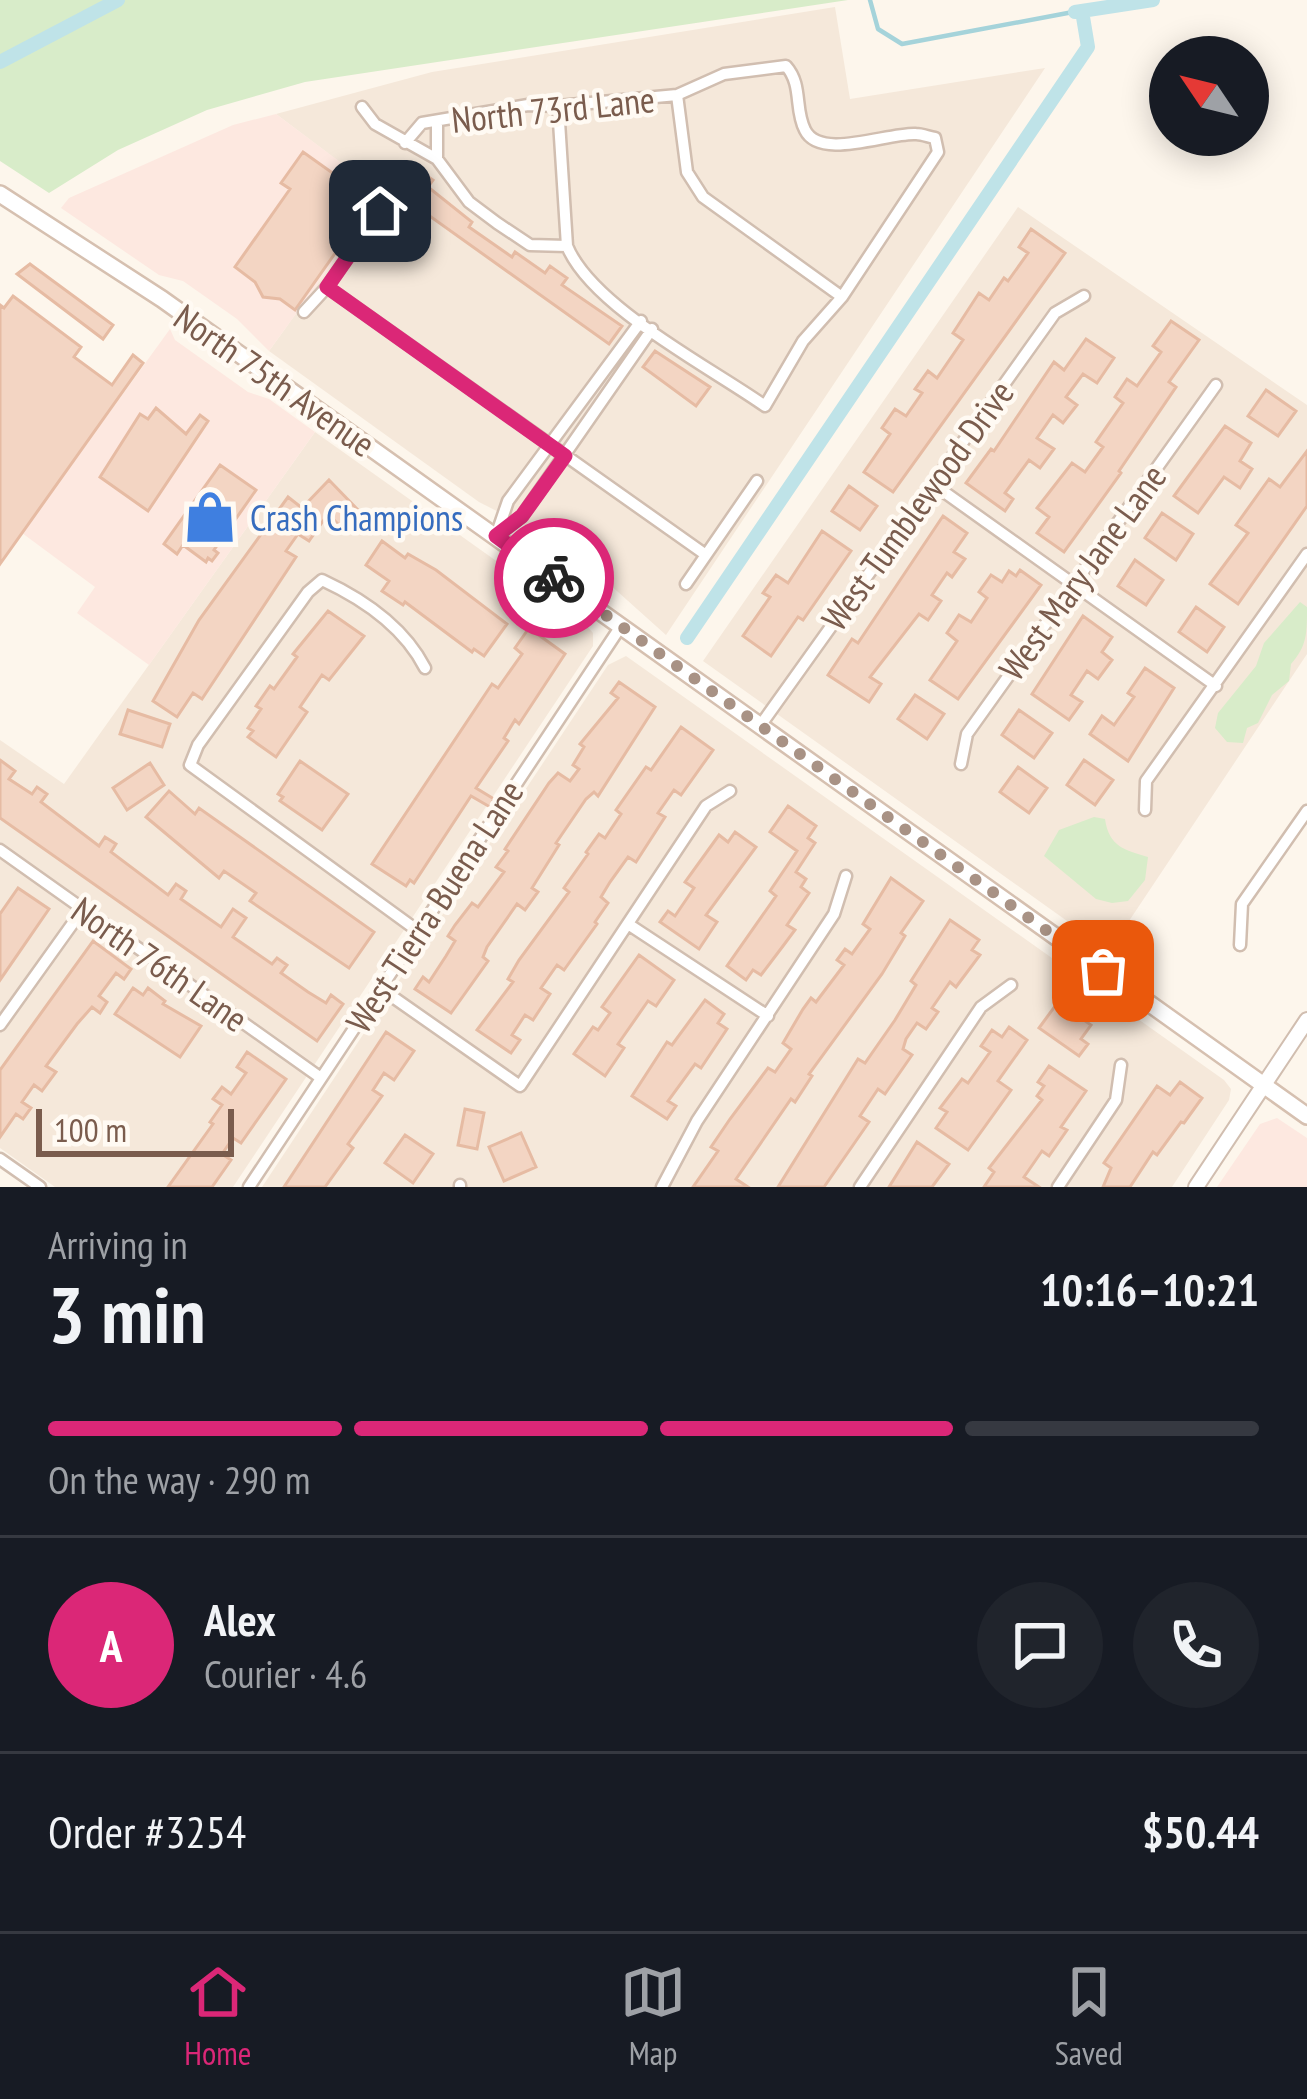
<!DOCTYPE html>
<meta charset="utf-8">
<style>
body{margin:0;font-family:"PT Sans Narrow",sans-serif;background:#20242c;color:#f1f3f6;height:100vh;display:flex;flex-direction:column;font-size:45px;white-space:nowrap}
*{box-sizing:border-box;margin:0}
p{font-size:39px;color:#9ea1a6}
.icon{flex:none;width:66px;height:66px;fill:none;stroke:currentColor;stroke-width:2;stroke-linecap:round;stroke-linejoin:round}
.map{position:relative;height:1187px;overflow:hidden}
.side{display:flex;flex-direction:column;background:#171b24;flex:1}
.side>*{flex:none}
.needle{width:78px;rotate:305deg}
.buttons{position:absolute;left:1149px;top:36px;display:grid;gap:24px}
.buttons a{display:grid;place-items:center;width:120px;height:120px;border-radius:50%;background:#171b24;box-shadow:0 6px 30px #0003;font-size:60px}
.scale{position:absolute;left:36px;bottom:30px;width:198px;box-sizing:border-box;padding-left:12px;border:6px solid #7a5c4d;border-top:0;font-size:33px;line-height:42px;white-space:nowrap;color:#7a5c4d;-webkit-text-stroke:9px #fffaf3;paint-order:stroke}
.pin{position:absolute;display:grid;place-items:center;width:102px;height:102px;color:#fff;margin:-51px;border-radius:24px;box-shadow:0 6px 18px #0006}
.courier{position:absolute;display:grid;place-items:center;width:120px;height:120px;margin:-60px;border:9px solid #db2777;border-radius:50%;background:#fff;color:#222;box-shadow:0 3px 15px #0007}
.summary em{font-style:normal;font-weight:700}
.summary div{display:flex;flex-direction:column-reverse}
.summary{display:flex;align-items:center;justify-content:space-between;height:204px;padding:0 48px}
h1{font-size:78px;font-weight:700;line-height:90px}
.bar{display:grid;grid-template-columns:repeat(4,1fr);gap:18px 12px;align-content:center;height:144px;padding:0 48px}
.bar i{height:15px;border-radius:9px;background:#363941}
.bar .current{background:#db2777}
.bar p{grid-column:span 4}
.line{display:flex;align-items:center;gap:30px;padding:0 48px;border-top:3px solid #363941}
.line div{flex:1}
.round{display:grid;place-items:center;flex:none;width:126px;height:126px;border-radius:63px;background:#20242c}
.tab-bar{display:flex;justify-content:space-around;align-items:center;height:168px;border-top:3px solid #363941;background:#171b24;font-size:33px;color:#9ea1a6}
.tab-bar a{display:grid;justify-items:center;gap:6px}
.tab-bar .current{color:#db2777}
.map>svg:first-child{display:block}
</style>
<div class="map">
<svg width="1307" height="1187" viewBox="0 0 1307 1187">
<rect width="100%" height="100%" fill="#fdf6ec"/>
<path fill="#f5e8da" d="M835,7L850,99L1045,68L666,635L608,583L534,530L479,502L269,351L382,194L276,114L432,72Z
M1018,207L1307,405V654L1109,951L703,661Z
M315,432L585,624L593,633V646L233,1187H55L0,1148V740L64,784Z
M626,656L1224,1080L1231,1089L1229,1100L1172,1187H262L608,665Z"/>
<path fill="#fde8e0" d="M276,114L383,194L269,351L237,319L183,281L159,275L61,208L69,198L233,125Z
M170,329L175,340L248,392L269,399L315,432L149,665L77,613L95,587L22,533Z
M1277,1118L1307,1138V1187H1217L1260,1124Z"/>
<path fill="#d8ecc9" d="M0,0H848L305,82L207,110L118,150L49,193L0,161Z
M1300,602L1307,607C1307,634 1307,646 1291,664L1289,681L1272,695L1258,723L1247,728L1243,743L1227,742L1215,728L1218,713L1256,666L1264,643Z
M1094,817L1105,819C1109,847 1125,850 1148,857L1145,880L1128,901L1112,903L1096,899L1044,856L1059,830Z"/>
<g fill="none" stroke-linecap="round" stroke-linejoin="round">
<path stroke="#a5d3da" stroke-width="4.5" d="M870,0L878,29L902,44L1073,12"/>
<path stroke="#bfe3e8" stroke-width="14" d="M1075,12L1153,0
M0,62L118,0
M687,638L1088,47L1082,11"/>
</g>
<path fill="#f3d5c3" stroke="#e6bba3" stroke-width="3" d="M303,152L372,201L295,310L280,299L263,297L255,282L235,267L290,189L281,183Z
M414,167L433,180L428,187L472,222L469,227L512,257L515,252L545,273L550,266L567,278L562,285L622,326L609,344L396,192Z
M1031,229L1065,253L893,492L864,472L890,434L882,428L895,409L906,416L922,393L915,389L928,371L937,378L963,340L953,333L979,293L989,300L1004,278L1008,281L1028,253L1019,247Z
M30,264L113,325L103,339L17,274Z
M13,296L81,347L74,357L112,385L133,355L143,363L0,564V305L4,308Z
M1171,321L1199,340L1169,382L1176,387L1119,471L1121,473L1064,552L1037,533L1049,517L1037,508L1072,463L1085,472L1103,447L1096,442L1123,403L1115,397L1127,379L1137,386L1161,352L1153,346Z
M1086,339L1114,358L1097,383L1083,374L1066,397L1077,405L1063,423L1053,415L1037,438L1054,449L1040,468L1029,460L1005,493L1013,499L1005,511L966,483L991,449L994,451L1054,362L1064,370Z
M655,351L710,387L696,406L643,367Z
M1266,390L1296,411L1278,436L1248,416Z
M156,408L186,434L200,415L208,421L148,511L100,477L140,414L148,419Z
M1225,426L1251,443L1240,461L1252,469L1240,488L1224,477L1198,513L1174,496Z
M1307,451V506L1238,604L1210,584L1248,533L1236,525L1269,479L1280,487Z
M220,465L256,490L214,550L218,553L212,561L208,558L206,562L183,545L177,554L164,544Z
M329,480L360,512L343,529L328,514L309,541L298,534L286,551L296,557L202,699L193,693L177,717L153,701L199,620L288,497L302,508Z
M849,486L877,506L860,530L832,511Z
M1162,513L1193,534L1176,560L1145,538Z
M943,516L967,533L954,552L965,559L952,577L947,573L932,595L941,601L928,620L919,614L870,677L881,684L869,702L828,675L852,639L858,643Z
M822,531L851,551L803,620L798,617L771,656L743,636L770,597L763,593L776,575L788,583Z
M382,541L405,558L408,554L436,570L507,624L484,656L474,649L472,652L405,602L403,605L382,591L389,581L366,565Z
M1135,560L1163,580L1146,605L1118,586Z
M1020,570L1041,585L958,699L930,680L957,641L947,633L959,615L971,622L987,598L979,592L991,575L1002,582L1009,571L1016,576Z
M1196,607L1224,627L1207,652L1179,632Z
M328,611L364,636L329,680L322,675L300,707L307,712L276,757L248,737L253,731L248,728L261,709L256,706L270,686L274,689L297,657L293,654Z
M1083,616L1112,637L1102,652L1112,660L1098,679L1087,671L1071,695L1082,702L1069,720L1032,694Z
M529,628L565,654L519,724L515,720L504,738L508,741L476,788L494,799L490,807L471,796L414,883L410,880L406,886L372,864L492,684L498,688L522,654L515,648Z
M1145,668L1174,688L1128,761L1090,734L1102,716L1114,725L1134,697L1128,693Z
M619,682L655,707L598,796L594,792L586,799L556,843L559,845L532,888L538,892L525,910L517,904L487,947L483,957L488,961L451,1013L415,989L423,977L429,982L446,956L455,941L448,936L455,925L472,903L478,907L504,872L496,867L508,851L505,849L549,783L558,773L570,781L579,769L573,765L584,747L580,744L618,698L611,693Z
M915,695L944,714L927,739L898,719Z
M128,710L170,724L162,747L120,734Z
M1019,710L1052,733L1034,758L1002,735Z
M681,727L713,750L681,795L674,790L658,813L665,817L636,862L628,857L610,882L601,897L608,903L595,922L597,924L564,970L557,965L541,988L550,994L533,1020L525,1015L512,1035L520,1040L511,1053L477,1030L513,982L508,979L519,960L569,892L564,888L588,854L586,852L599,834L605,838L621,814L616,810L646,767L651,770Z
M0,760L15,771L9,779L32,794L37,787L47,794L41,802L99,846L105,837L116,844L111,852L168,895L176,884L186,891L181,899L221,927L233,909L246,918L233,937L272,964L277,958L287,965L281,973L308,992L326,1003L331,995L343,1004L317,1041L0,818Z
M1084,760L1113,780L1095,805L1067,785Z
M300,761L348,794L322,830L280,801L283,797L278,794Z
M150,763L164,785L127,810L113,788Z
M1018,767L1047,788L1029,813L1000,792Z
M169,791L195,814L199,808L374,932L349,968L250,901L256,893L224,871L219,878L146,817Z
M788,806L816,826L808,838L815,843L796,872L806,879L801,887L809,893L787,925L795,930L783,946L761,975L753,970L746,980L727,966L776,896L770,891L797,851L770,832Z
M735,832L756,847L706,915L717,922L699,949L660,922L668,911L675,916L694,888L685,882L719,835L728,842Z
M891,878L923,901L901,933L905,936L882,974L809,1074L812,1076L795,1102L791,1099L736,1179L748,1187H693L718,1151L711,1147L730,1119L768,1068L775,1072L791,1049L783,1043L803,1009L811,998L816,1002L844,965L837,960L845,949L852,954L870,929L863,924Z
M18,888L49,909L0,980V914Z
M950,920L979,940L972,950L980,955L956,987L950,982L932,1008L938,1012L926,1029L917,1023L906,1039L903,1049L912,1055L885,1094L878,1089L860,1116L869,1122L824,1187H778L858,1059L865,1063L895,1020L916,985L911,981Z
M93,941L131,969L124,979L116,973L99,996L107,1002L100,1013L92,1007L77,1024L46,1066L56,1072L42,1091L34,1085L22,1102L31,1108L23,1119L16,1114L0,1137V1070Z
M639,955L674,980L656,1006L648,1001L618,1044L624,1048L605,1076L574,1054L593,1027L598,1030L610,1013L602,1007Z
M133,988L143,995L148,988L165,1001L163,1004L201,1026L180,1057L115,1014Z
M705,1000L724,1014L718,1023L727,1029L701,1068L695,1064L668,1101L676,1106L667,1119L632,1096L667,1042L672,1045Z
M1058,1002L1091,1025L1081,1039L1088,1044L1079,1056L1039,1028Z
M1009,1027L1027,1040L998,1081L1011,1090L968,1150L936,1128L947,1112L940,1108L962,1079L968,1083L990,1052L981,1046L992,1030L1002,1037Z
M386,1032L414,1051L394,1080L384,1073L373,1090L382,1096L348,1144L353,1148L325,1187H284Z
M247,1052L286,1079L241,1143L233,1138L222,1154L231,1160L212,1187H168L213,1124L210,1122L222,1105L213,1099L222,1087L231,1094L246,1073L237,1067Z
M1049,1066L1086,1091L1061,1127L1067,1130L1049,1156L1042,1151L1024,1177L1039,1187H984L994,1172L989,1168L1042,1100L1037,1096L1044,1086L1038,1082Z
M1180,1082L1202,1098L1184,1123L1181,1122L1157,1155L1153,1152L1130,1187H1103L1111,1168L1104,1163L1157,1086L1170,1095Z
M465,1109L484,1113L477,1149L458,1145Z
M521,1133L536,1167L504,1181L489,1147Z
M405,1135L433,1154L413,1183L385,1163Z
M917,1142L949,1164L932,1187H889Z"/>
<g fill="none" stroke-linecap="round" stroke-linejoin="round">
<g stroke="#d1beb0" stroke-width="15">
<path id="minor" d="M677,95L687,172L703,197L842,297
M362,107L375,124L437,159L469,202L497,223L530,245L567,246
M437,121V159
M405,143L422,123L528,105L558,106L677,95L724,74L786,66C803,85 794,109 805,130C820,161 889,132 916,134C922,134 929,137 935,138L938,152L842,297L803,341L765,406C710,367 592,307 567,246L558,106
M327,287L706,555
M304,312L327,287L380,211
M933,484L1216,686
M498,534L522,516L652,329
M496,536L508,501L641,321
M686,584L757,481
M760,726L1055,313L1084,296
M961,764L967,734L1216,385
M1145,810L1146,781L1307,554
M0,850L321,1078
M628,924L768,1016
M418,931L190,765L198,745L308,592L322,580C363,599 404,627 425,668
M1240,945L1242,904L1307,811
M380,988L520,1086L706,806L730,791
M0,1025L83,909
M0,1159L40,1187
M249,1187L621,626
M460,1187V1185
M662,1187L697,1121L834,914L846,876
M860,1187L981,1007L1011,985
M1058,1187L1116,1100L1121,1065"/>
</g>
<g stroke="#d1beb0" stroke-width="18">
<path id="tertiary" d="M1196,1187L1307,1020"/>
</g>
<g stroke="#d6c0b0" stroke-width="20">
<path id="secondary" d="M0,194L162,299L1307,1116"/>
</g>
<use href="#minor" stroke="#fff" stroke-width="10"/>
<use href="#tertiary" stroke="#fff" stroke-width="14"/>
<use href="#secondary" stroke="#fff" stroke-width="15"/>
</g>
<g fill="none" stroke-linecap="round" stroke-linejoin="round">
<path stroke="#a89285" stroke-width="12" stroke-dasharray="0 21.6" d="M554,578L1103,971"/>
<path stroke="#db2777" stroke-width="15" d="M380,211L327,287L565,456L522,516L496,536L554,578"/>
</g>
<defs>
<g id="shop-bare" transform="scale(4.14)"><path d="M-5-2.5h2.3a2.7 3.5 0 0 1 5.4 0H5L5.5 6h-11ZM-1.5-2.5h3a1.5 2.3 0 0 0-3 0Z" fill="#3f7fe0" stroke="#fffaf3" stroke-width="2.5" paint-order="stroke"/></g>
</defs>
<g fill-rule="evenodd">
<use href="#shop-bare" x="210" y="517"/>
</g>
<g text-anchor="middle" dominant-baseline="central" stroke-width="9" stroke-linejoin="round" paint-order="stroke">
<g font-size="36" fill="#7a5c4d" stroke="#fffaf3">
<text transform="translate(553 109) rotate(-6)">North 73rd Lane</text>
<text transform="translate(275 380) rotate(35)">North 75th Avenue</text>
<text transform="translate(917 505) rotate(-54)">West Tumblewood Drive</text>
<text transform="translate(1082 572) rotate(-54)">West Mary Jane Lane</text>
<text transform="translate(434 906) rotate(-57)">West Tierra Buena Lane</text>
<text transform="translate(160 964) rotate(35)">North 76th Lane</text>
</g>
<g font-size="36" fill="#366cbe" stroke="#fffaf3" text-anchor="start">
<text x="250" y="517">Crash Champions</text>
</g>
</g>
</svg>
<div class="buttons">
<a><svg class="needle" viewBox="-14 -14 28 28"><path d="M0-13l5 13h-10z" fill="#e53935"/><path d="M0 13l5-13h-10z" fill="#9ea1a6"/></svg></a>
</div>
<div class="scale">100 m</div>
<div class="pin" style="left:1103px;top:971px;background:#ea580c"><svg class="icon" aria-label="bag" viewBox="0 0 24 24"><path d="M5 8h14l-1 12H6zM9 8a3 3 0 0 1 6 0"/></svg></div>
<div class="pin" style="left:380px;top:211px;background:#1f2937"><svg class="icon" aria-label="home" viewBox="0 0 24 24"><path d="M3 11l9-7 9 7M6 9v11h12V9"/></svg></div>
<div class="courier" style="left:554px;top:578px"><svg class="icon" aria-label="bike" viewBox="0 0 24 24"><circle cx="6" cy="16" r="4"/><circle cx="18" cy="16" r="4"/><path d="M6 16l4-8h5l3 8M10 8l3 8H6M13 5h3"/></svg></div>
</div>
<section class="side">
<div class="summary"><div><h1>3 min</h1><p>Arriving in</p></div><em>10:16–10:21</em></div>
<div class="bar"><i class="current"></i><i class="current"></i><i class="current"></i><i></i><p>On the way · 290 m</p></div>
<div class="line" style="height:216px"><b class="round" style="background:#db2777;color:#fff">A</b><div><b>Alex</b><p>Courier · 4.6</p></div><a class="round"><svg class="icon" aria-label="chat" viewBox="0 0 24 24"><path d="M4 5h16v11H9l-5 4z"/></svg></a><a class="round"><svg class="icon" aria-label="phone" viewBox="0 0 24 24"><path d="M5 4h4l2 5-3 2q2 4 5 5l2-3 5 2v4C11 20 4 13 5 4z"/></svg></a></div>
<div class="line" style="height:156px"><div>Order #3254</div><b>$50.44</b></div>
</section>
<nav class="tab-bar">
<a class="current"><svg class="icon" aria-label="home" viewBox="0 0 24 24"><path d="M3 11l9-7 9 7M6 9v11h12V9"/></svg>Home</a>
<a><svg class="icon" aria-label="map" viewBox="0 0 24 24"><path d="M3 6l6-2 6 2 6-2v14l-6 2-6-2-6 2zM9 4v14M15 6v14"/></svg>Map</a>
<a><svg class="icon" aria-label="saved" viewBox="0 0 24 24"><path d="M7 4h10v16l-5-4-5 4z"/></svg>Saved</a>
</nav>
